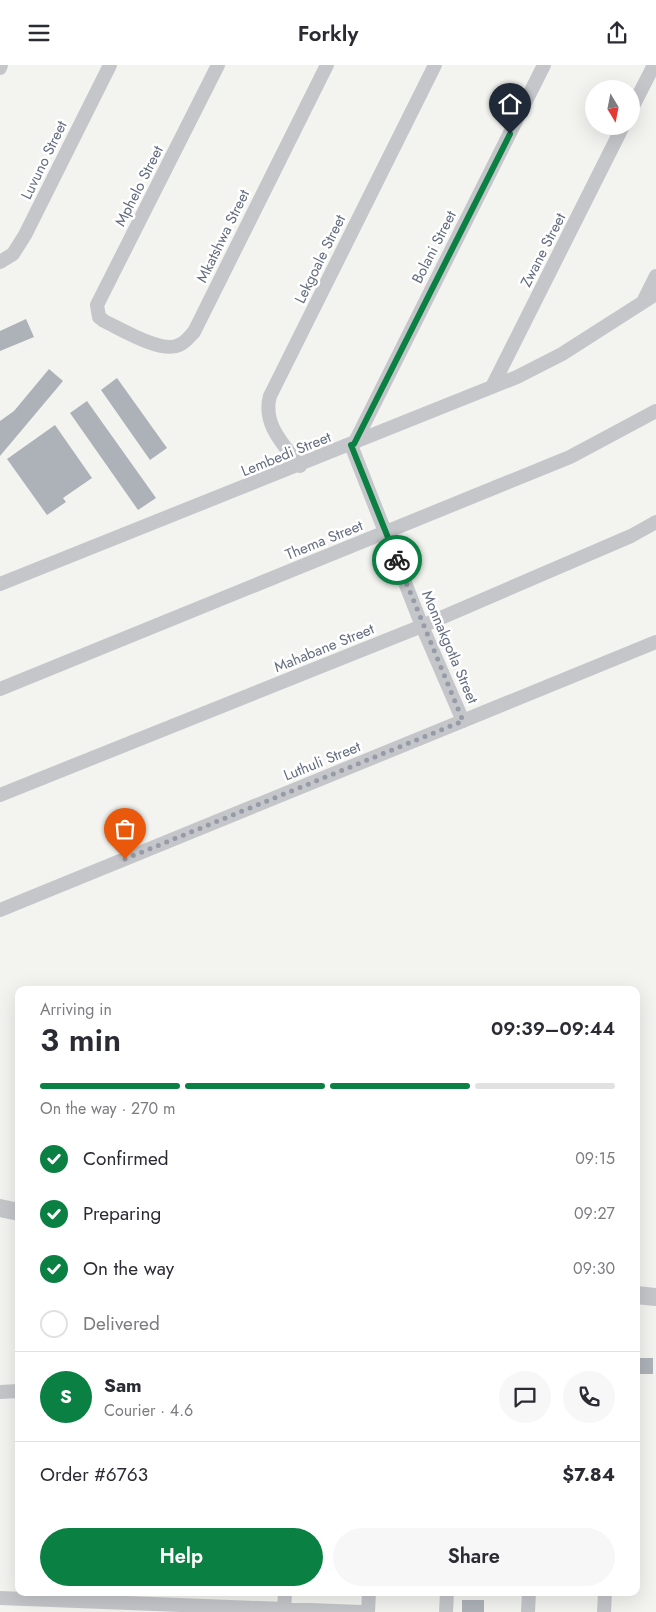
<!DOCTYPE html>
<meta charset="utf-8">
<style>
body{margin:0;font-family:Jost,sans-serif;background:#f7f7f7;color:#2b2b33;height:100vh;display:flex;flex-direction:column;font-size:19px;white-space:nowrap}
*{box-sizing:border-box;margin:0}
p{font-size:16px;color:#7c7c81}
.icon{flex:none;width:28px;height:28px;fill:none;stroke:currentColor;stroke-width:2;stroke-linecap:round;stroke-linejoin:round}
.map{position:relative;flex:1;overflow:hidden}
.side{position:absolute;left:15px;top:921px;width:625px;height:610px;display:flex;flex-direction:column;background:#fff;border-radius:10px;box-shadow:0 5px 20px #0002}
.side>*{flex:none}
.needle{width:32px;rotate:170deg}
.controls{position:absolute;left:585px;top:15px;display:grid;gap:10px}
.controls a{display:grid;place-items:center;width:55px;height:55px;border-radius:50%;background:#fff;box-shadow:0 5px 20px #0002;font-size:25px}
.pin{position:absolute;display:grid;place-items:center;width:42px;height:42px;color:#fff;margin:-51px -21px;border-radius:50% 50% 50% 0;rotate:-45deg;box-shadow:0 0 5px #0007}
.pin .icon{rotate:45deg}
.courier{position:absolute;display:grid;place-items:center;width:50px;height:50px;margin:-25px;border:4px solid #0b8043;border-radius:50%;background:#fff;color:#222;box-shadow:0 1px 6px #0007}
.headline em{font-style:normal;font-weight:600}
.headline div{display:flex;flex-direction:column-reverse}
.headline{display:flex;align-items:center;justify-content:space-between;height:85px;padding:0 25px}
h1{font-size:32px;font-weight:600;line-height:38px}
.bar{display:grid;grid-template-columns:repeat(4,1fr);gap:8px 5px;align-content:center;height:60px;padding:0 25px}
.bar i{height:6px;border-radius:4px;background:#e1e1e2}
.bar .selected{background:#0b8043}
.bar p{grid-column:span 4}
.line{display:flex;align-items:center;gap:12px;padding:0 25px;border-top:1px solid #e1e1e2}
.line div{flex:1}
.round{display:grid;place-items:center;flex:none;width:52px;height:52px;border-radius:26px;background:#f7f7f7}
ol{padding:0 25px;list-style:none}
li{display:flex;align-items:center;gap:15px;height:55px}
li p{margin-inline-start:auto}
li .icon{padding:5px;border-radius:50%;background:#0b8043;color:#fff;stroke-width:4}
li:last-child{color:#7c7c81}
li i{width:28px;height:28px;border:2px solid #e1e1e2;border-radius:50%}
.primary-button{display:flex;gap:10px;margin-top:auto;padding:10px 25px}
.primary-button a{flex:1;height:58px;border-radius:30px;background:#0b8043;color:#fff;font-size:20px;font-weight:600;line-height:58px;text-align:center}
.primary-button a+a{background:#f7f7f7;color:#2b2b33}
header{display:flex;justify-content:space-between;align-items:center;height:65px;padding:0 25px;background:#fff;font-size:22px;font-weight:600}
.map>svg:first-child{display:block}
</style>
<header><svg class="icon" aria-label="menu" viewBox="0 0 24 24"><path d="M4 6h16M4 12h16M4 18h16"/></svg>Forkly<svg class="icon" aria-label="share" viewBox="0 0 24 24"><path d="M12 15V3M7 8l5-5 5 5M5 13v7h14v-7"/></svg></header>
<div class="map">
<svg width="656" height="1547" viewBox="0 0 656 1547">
<rect width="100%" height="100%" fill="#f3f4f0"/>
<path fill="#adb1b8" d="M26,254L34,272L0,286V266Z
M49,304L63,316L0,391V356L14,346Z
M117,313L167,383L150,395L101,325Z
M87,336L156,433L138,445L70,348Z
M55,360L92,413L63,433L66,437L47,450L7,394Z
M636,1293H653V1309H636Z
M462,1535H484V1547H462Z"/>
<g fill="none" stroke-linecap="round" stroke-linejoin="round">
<path stroke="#c4c6ca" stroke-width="14" d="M218,0L97,240L99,252L104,256C121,264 162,289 179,280C185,278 189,272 194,267L327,0
M0,3L1,0
M631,45L654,0
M0,197L13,189L25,170L110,0
M643,237L656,211
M492,322L623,61
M354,379L544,0
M351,380L422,561L463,656
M300,401C284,380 262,359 270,331L435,0
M0,519L517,312L562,289L656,229
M0,624L570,392L656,346
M0,730L422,561L631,471L656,457
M0,845L656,577
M0,1327L19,1326
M0,1533L361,1547
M284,1547L285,1528
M368,1547L369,1528
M446,1547L447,1528
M528,1547L529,1528
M604,1547L605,1528"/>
<path stroke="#c4c6ca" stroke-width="18" d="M0,1143L19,1147
M636,1230L656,1232"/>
</g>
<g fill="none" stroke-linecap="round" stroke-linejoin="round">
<path stroke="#969ca7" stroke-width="5" stroke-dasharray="0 9" d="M125,794L463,656L397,495"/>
<path stroke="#0b8043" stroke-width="6" d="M397,495L351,380L354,379L510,69"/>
</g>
<g text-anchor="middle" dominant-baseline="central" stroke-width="5" stroke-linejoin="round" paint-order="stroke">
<g font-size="15" fill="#646d80" stroke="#fff">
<text transform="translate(44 95) rotate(-64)">Luvuno Street</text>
<text transform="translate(139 121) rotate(-63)">Mphelo Street</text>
<text transform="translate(223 171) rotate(-64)">Mkatshwa Street</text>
<text transform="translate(434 182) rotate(-63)">Bolani Street</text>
<text transform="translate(543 185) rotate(-63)">Zwane Street</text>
<text transform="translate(320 194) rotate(-64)">Lekgoale Street</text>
<text transform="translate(286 389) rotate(-22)">Lembedi Street</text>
<text transform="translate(324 475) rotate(-22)">Thema Street</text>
<text transform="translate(450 582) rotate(67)">Monnakgotla Street</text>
<text transform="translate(324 583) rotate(-22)">Mahabane Street</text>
<text transform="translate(322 696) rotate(-22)">Luthuli Street</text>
</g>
</g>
</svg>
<div class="controls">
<a><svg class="needle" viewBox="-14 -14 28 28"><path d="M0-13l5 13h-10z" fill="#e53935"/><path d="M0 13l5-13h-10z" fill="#7c7c81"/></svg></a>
</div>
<div class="pin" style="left:125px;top:794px;background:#ea580c"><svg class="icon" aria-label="bag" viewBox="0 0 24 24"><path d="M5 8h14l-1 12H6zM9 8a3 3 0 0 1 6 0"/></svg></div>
<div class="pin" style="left:510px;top:69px;background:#1f2937"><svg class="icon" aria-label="home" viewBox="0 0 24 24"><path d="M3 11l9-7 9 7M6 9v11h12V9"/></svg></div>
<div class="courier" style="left:397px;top:495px"><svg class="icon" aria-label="bike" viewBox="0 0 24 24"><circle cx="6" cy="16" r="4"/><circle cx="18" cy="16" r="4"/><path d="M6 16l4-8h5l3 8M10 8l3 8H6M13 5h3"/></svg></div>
<section class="side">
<div class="headline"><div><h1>3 min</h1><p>Arriving in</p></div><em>09:39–09:44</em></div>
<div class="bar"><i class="selected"></i><i class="selected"></i><i class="selected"></i><i></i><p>On the way · 270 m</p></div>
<ol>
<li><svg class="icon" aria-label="check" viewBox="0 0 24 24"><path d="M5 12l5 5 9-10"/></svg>Confirmed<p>09:15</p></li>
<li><svg class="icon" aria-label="check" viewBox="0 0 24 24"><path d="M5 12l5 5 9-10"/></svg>Preparing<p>09:27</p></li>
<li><svg class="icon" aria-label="check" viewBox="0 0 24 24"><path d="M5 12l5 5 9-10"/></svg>On the way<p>09:30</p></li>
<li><i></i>Delivered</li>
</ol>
<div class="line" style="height:90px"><b class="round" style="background:#0b8043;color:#fff">S</b><div><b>Sam</b><p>Courier · 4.6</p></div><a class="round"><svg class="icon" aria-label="chat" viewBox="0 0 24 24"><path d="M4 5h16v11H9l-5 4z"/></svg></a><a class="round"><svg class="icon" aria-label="phone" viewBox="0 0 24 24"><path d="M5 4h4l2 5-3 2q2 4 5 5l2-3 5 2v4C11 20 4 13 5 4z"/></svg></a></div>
<div class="line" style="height:65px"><div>Order #6763</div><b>$7.84</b></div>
<div class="primary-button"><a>Help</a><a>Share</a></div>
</section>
</div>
